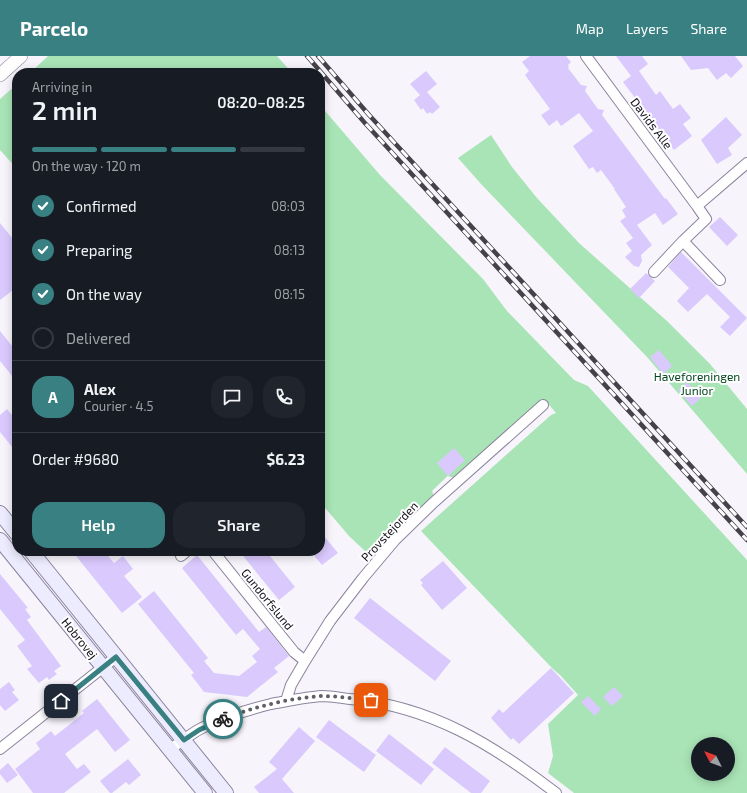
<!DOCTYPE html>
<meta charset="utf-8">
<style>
body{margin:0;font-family:"Exo 2",sans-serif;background:#20242c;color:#f1f3f6;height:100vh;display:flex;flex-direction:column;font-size:15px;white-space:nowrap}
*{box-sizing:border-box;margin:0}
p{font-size:13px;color:#9ea1a6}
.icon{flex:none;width:22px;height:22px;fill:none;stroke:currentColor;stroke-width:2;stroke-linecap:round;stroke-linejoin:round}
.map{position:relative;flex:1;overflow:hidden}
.panel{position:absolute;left:12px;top:12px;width:313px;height:488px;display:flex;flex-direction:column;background:#171b24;border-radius:16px;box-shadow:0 2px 10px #0003}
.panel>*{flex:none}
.needle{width:26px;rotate:312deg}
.controls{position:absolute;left:691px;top:681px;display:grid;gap:8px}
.controls a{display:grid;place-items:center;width:44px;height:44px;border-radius:50%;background:#171b24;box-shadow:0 2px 10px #0003;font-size:20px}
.pin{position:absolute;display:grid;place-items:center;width:34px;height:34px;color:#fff;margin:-17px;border-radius:8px;box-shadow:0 2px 6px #0006}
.courier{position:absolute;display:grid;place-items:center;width:40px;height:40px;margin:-20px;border:3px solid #388082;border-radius:50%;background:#fff;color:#222;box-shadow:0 1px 5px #0007}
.headline em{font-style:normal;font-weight:600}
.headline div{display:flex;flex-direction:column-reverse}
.headline{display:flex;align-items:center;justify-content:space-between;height:68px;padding:0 20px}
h1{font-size:26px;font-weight:600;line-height:30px}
.bar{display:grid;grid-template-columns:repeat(4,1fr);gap:6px 4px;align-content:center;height:48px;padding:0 20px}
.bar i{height:5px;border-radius:3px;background:#363941}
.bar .active{background:#388082}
.bar p{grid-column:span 4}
.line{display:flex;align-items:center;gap:10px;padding:0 20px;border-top:1px solid #363941}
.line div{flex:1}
.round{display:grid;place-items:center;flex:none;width:42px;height:42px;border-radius:16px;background:#20242c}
ol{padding:0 20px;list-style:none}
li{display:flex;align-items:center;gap:12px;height:44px}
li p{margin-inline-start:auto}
li .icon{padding:4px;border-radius:50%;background:#388082;color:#fff;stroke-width:4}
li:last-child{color:#9ea1a6}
li i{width:22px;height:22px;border:2px solid #363941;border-radius:50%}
.button{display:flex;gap:8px;margin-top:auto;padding:8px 20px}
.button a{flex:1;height:46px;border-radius:16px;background:#388082;color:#fff;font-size:16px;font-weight:600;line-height:46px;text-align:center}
.button a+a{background:#20242c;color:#f1f3f6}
header{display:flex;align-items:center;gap:24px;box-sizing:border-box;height:56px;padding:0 20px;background:#388082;color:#fff}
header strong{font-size:19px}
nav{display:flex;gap:22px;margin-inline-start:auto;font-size:14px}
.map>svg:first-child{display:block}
</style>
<header>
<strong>Parcelo</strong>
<nav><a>Map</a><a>Layers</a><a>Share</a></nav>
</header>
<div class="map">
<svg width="747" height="737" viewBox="0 0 747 737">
<rect width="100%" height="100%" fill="#f7f5fb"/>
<path fill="#a9e4b6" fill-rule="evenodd" d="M48,0H277L292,17H30Z
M17,28V113L0,94V43Z
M320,49L380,119L483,223L507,255L574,324L588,330L747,504V737H574L548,717L553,700L548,668L578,639L561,620L552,612L421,475L551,359L556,357L545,344L539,347L454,422L448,420L464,404L432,435L434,440L374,496L367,497L349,480L320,446ZM698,688H728V718H698Z
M491,79L512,111L537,142L579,187L667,265L710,308L747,353V418L647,301L481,128L458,102Z"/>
<path fill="#dac9fd" d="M530,0H566L571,6L568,9L569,11L568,12L581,29L587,30L585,35L598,53L604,54L602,59L665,143L666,142L678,158L663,169L655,157L637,169L652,189L641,199L642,205L639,211L634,210L625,201L632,195L626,187L633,182L620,165L626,161L622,154L626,151L614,133H615L601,114L597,117L593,111L589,113L573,90L593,75L579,57L561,70L557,64L549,70L541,59L550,53L525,19L529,15L522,6Z
M616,0H642L648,8L639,15L656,39L660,35L673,53L680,48L691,62L683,68L692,80L674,94L623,26L631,20Z
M681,0H735L743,10L731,22L726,17L717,24L708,12L691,14Z
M426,15L437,28L427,36L440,51L432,58L430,56L427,58L423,52L421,54L414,44L420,39L410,28Z
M726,61L742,79L728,92L732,99L717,108L701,84Z
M720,161L738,179L727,190L709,171Z
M0,167L17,188V231L0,244Z
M681,196L747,262L730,280L720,271L730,261L707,238L688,256L677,245L689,232L668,211Z
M646,217L655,225L639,242L630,233Z
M0,275L17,296V326L0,305Z
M659,294L672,310L663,318L650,301Z
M687,326L701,342L692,350L678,334Z
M7,353L17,365V397L0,376V359Z
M454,392L465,404L448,420L437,407Z
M320,475L338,497L322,509L310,495H320Z
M72,495H104L114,507L123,500L133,513L124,520L142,541L122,557Z
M239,495H266L295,531L279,544Z
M197,499L259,576L266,571L289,600L274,612L278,616L247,641L204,636L191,619L194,617L138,548L154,535L208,602L204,605L214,617L239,620L257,606L252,600L260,593L243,573L236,579L182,512Z
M443,505L467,532L442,554L421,529L423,527L420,524Z
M0,518L28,552L25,553L31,561L27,564L61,610L54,615L57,618L49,624L47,621L39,627L27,613L32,610L17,590L25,584L0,553Z
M370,542L451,605L435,625L354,562Z
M551,612L574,637L519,688L513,682L511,684L491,662L499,653L503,657Z
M9,626L15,634L12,636L19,644L5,655L0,649V633Z
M614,631L623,640L612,650L603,641Z
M588,640L601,653L595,660L581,646Z
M97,643L130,684L115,696L97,673L65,698L77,713L84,708L91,716L64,737H33L15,713L40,693L36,687L51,675L55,680L84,657L82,655Z
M329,664L376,699L364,716L316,681Z
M299,671L315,685L282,723L294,737H259L254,731L277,713L269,706Z
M389,678L434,713L421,729L376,695Z
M445,691L490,725L481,737H471L432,707Z
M128,703L141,719L129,729L126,726L112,737H110L100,725Z
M8,707L18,719L7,727L0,718V714Z"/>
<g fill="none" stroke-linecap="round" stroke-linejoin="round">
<g stroke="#8c839d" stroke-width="12">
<path id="minor" d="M586,0L697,150L747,107
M683,185L720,224
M654,216L683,185L706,163L697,150
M213,495L294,596L305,605
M181,500L187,495
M286,645L291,629L305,605L330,565L363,522L395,484L433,447L543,349
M0,693L116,601
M170,693C180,687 189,679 200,673C222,661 247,654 271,648C288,645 306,641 322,640C331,640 341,642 350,643C431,650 493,689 556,737"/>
</g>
<g stroke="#8c839d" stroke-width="14">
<path id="tertiary" d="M0,19L21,0"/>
</g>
<g stroke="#8c839d" stroke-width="16">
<path id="secondary" d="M0,457L17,478
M0,484L205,737
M31,495L226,737"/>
</g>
<use href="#minor" stroke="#fff" stroke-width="10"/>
<use href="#tertiary" stroke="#fff" stroke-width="13"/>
<use href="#secondary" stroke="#ececfe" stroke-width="14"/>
<g stroke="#45424a" stroke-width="4.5">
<path id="rail" d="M307,0L364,66L747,484
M318,0L370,60L747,471"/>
</g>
<use href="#rail" stroke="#fff" stroke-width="3" stroke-dasharray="9" stroke-linecap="butt"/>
</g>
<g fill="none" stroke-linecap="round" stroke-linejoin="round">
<path stroke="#615e66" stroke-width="4" stroke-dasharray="0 7.2" d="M223,663C254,651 289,642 322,640C338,640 355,643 371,644"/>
<path stroke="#388082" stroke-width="5" d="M61,645L116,601L184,684L199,674L223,663"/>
</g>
<g text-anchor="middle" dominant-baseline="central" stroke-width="4" stroke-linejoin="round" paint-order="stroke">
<g font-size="12" fill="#100d16" stroke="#fff">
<text transform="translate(652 67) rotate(53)">Davids Alle</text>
<text transform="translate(389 475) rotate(-47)">Provstejorden</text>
<text transform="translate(268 543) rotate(51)">Gundorfslund</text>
<text transform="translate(80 582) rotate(51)">Hobrovej</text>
</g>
<g font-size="12" fill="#03471f" stroke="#fff">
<text x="697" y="320">Haveforeningen<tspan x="697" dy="14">Junior</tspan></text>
</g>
</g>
</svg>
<div class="controls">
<a><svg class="needle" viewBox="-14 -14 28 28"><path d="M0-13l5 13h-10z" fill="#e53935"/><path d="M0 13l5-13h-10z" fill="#9ea1a6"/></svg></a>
</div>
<div class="pin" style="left:371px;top:644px;background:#ea580c"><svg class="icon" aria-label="bag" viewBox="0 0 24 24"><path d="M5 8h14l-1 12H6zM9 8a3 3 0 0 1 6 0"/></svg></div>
<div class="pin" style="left:61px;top:645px;background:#1f2937"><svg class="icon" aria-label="home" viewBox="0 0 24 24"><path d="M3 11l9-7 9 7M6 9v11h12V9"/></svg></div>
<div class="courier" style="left:223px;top:663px"><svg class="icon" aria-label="bike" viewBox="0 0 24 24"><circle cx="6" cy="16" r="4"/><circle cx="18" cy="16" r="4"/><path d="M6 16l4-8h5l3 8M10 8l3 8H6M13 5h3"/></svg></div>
<section class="panel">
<div class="headline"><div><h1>2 min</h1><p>Arriving in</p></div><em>08:20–08:25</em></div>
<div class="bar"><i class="active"></i><i class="active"></i><i class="active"></i><i></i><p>On the way · 120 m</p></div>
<ol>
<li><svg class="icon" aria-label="check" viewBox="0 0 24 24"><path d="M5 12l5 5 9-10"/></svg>Confirmed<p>08:03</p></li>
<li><svg class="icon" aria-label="check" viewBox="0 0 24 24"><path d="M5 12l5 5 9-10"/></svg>Preparing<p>08:13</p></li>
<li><svg class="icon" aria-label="check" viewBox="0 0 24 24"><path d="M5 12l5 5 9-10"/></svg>On the way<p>08:15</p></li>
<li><i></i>Delivered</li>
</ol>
<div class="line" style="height:72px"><b class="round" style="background:#388082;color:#fff">A</b><div><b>Alex</b><p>Courier · 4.5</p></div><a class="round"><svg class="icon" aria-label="chat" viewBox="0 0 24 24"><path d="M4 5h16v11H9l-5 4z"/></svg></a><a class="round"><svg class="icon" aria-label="phone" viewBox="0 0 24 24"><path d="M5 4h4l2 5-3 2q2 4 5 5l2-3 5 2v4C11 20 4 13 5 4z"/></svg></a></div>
<div class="line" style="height:52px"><div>Order #9680</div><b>$6.23</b></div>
<div class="button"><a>Help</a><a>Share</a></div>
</section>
</div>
